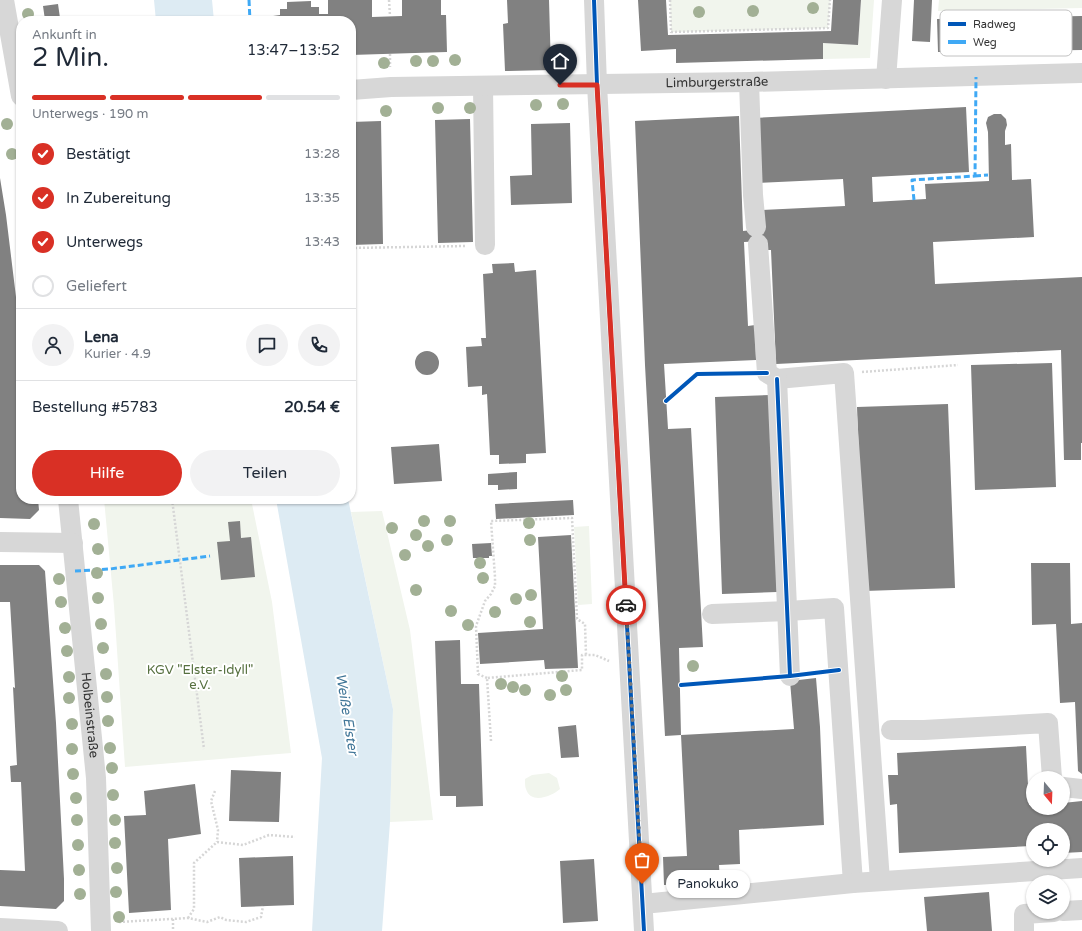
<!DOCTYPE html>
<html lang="de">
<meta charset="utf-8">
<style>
body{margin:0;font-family:"Varela Round",sans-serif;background:#f2f2f3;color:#1f2937;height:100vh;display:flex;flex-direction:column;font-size:15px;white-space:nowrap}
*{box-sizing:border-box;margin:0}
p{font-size:13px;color:#747a83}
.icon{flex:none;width:22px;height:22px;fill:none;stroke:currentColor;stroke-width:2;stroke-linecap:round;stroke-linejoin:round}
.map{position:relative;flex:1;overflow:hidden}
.sheet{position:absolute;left:16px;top:16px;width:340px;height:488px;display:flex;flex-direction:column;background:#fff;border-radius:16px;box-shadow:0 1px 3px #0004}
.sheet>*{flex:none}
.needle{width:26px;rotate:161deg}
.tools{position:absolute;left:1026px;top:771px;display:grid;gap:8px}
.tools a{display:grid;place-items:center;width:44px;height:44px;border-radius:50%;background:#fff;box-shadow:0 1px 3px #0004;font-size:20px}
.pin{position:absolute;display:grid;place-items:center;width:34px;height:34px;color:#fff;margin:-41px -17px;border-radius:50% 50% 50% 0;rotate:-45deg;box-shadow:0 0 4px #0007}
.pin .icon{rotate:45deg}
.courier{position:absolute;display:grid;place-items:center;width:40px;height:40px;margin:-20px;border:3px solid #d93025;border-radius:50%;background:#fff;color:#222;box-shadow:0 1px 5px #0007}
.bubble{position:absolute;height:28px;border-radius:14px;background:#fff;box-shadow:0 1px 3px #0004;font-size:13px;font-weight:600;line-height:28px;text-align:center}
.overview em{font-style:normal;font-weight:600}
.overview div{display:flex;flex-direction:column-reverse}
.overview{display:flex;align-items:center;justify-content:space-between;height:68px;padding:0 16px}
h1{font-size:26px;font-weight:600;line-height:30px}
.bar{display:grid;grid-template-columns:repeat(4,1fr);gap:6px 4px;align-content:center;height:48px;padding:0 16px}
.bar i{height:5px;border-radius:3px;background:#e0e1e3}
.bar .active{background:#d93025}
.bar p{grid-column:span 4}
.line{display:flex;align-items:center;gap:10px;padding:0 16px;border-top:1px solid #e0e1e3}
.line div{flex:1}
.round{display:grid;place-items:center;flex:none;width:42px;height:42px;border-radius:21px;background:#f2f2f3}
ol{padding:0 16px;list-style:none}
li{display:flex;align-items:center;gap:12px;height:44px}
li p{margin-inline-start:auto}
li .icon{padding:4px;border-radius:50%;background:#d93025;color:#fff;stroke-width:4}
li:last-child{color:#747a83}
li i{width:22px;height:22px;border:2px solid #e0e1e3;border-radius:50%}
.primary-button{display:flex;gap:8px;margin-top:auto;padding:8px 16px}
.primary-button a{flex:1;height:46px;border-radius:24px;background:#d93025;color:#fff;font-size:16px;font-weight:600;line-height:46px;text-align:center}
.primary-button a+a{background:#f2f2f3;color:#1f2937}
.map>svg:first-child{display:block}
</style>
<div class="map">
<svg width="1082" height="931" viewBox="0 0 1082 931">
<rect width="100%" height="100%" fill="#fff"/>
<path fill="#f1f5ed" d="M670,0H830L828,28L671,32Z
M861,0H874L870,58L823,59V43L858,45Z
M939,0H1082V8L938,11Z
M104,499H251L272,602L291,753L125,767L114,606Z
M382,511L410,630L433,820L390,822L393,709L351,512Z
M589,526L592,604L578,605L574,527Z
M549,773L557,778L560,789C552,796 531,805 526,789C525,787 525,782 525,779L532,775Z"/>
<path fill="#ddebf3" d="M154,0H212L214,21H156Z
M276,499H348L393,709L390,822L382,931H312L322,758Z"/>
<path fill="#818181" d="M328,0H372V17L402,16V0H441V15H446L447,52L351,55V21H273V16L280,15V9H287V2L311,1V7H319V14H328Z
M507,0H549L551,70L505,71L503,24L508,23Z
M638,0H666L668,35L831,31L833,0H861L858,45L823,43V59L676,63V49L641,51Z
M914,0H932L930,42L912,41Z
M58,4L60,18L45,20L43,6Z
M1082,16V50L938,52L937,19Z
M966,107L969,172L872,177L873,202L926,199L925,184L989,181L988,132L986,123L988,117L994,114H1001L1006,119L1007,125L1005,131V145L1011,144L1012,180L1031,179L1034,237L933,242L935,284L1082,277V443H1081V460H1064L1061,350L776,364L771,250H763V241L744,242L748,326L755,325L756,360L664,364L668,429L691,428L703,647L679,648L681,735L794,729L790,681L816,678L820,727L824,825L739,830L740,864L719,865L720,882L664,885L663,857L687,856L681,735L665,736L645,365L635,121L739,116L743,231L762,229L761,210L845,206L843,179L757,183L754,118Z
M470,119L473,242L438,243L435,120Z
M381,121L383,244L351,245V122Z
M570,123L572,203L511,205L510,176L532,175L531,124Z
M0,178L6,215L21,338V499H38L39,510L30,519L0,518Z
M514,263L515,272L536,270L546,453L526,454V463L499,464V455H490L487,394L482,395V386L468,387L466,347L482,346L481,338H486L483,274L493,273L492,264Z
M415 363a12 12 0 1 1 24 0a12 12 0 1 1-24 0Z
M1052,363L1056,487L975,490L971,365Z
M770,395L777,592L722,594L715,397Z
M948,404L955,588L864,591L857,407Z
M439,444L442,481L394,484L391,447Z
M517,472V489L498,490V485H488V474Z
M573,500L574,515L496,519L495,504Z
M240,521L241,538L251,537L255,577L221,580L217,542L230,541L228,522Z
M571,535L578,668L545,669L544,660L480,664L478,633L543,629L538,537Z
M491,543L492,556H489V558H473L472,544Z
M1031,563H1070L1071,624L1082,623V774L1078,771L1075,702L1060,703L1056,624L1032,625Z
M0,565H39L45,571L56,723L64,879V901L56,909L0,906V870L25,871L21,782H11L10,766L17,765L13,687L15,688L10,602H0Z
M460,640L461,684H479L483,806L456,807V796H440L435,641Z
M576,725L579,757L561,758L558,727Z
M1026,746L1029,805H1033V808H1063V803L1082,801V852L1063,853V830H1033V851L1031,846L899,853L897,804L890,805L888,775H898L897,753Z
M231,770L281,772L279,822L229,821Z
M195,784L201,834L168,839L171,910L129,913L124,816L146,815L144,791Z
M293,856L294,905L241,907L239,858Z
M594,859L598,921L563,923L560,861Z
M989,892L992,931H927L924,897Z"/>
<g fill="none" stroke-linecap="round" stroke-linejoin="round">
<path stroke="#d6d6d6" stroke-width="2.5" stroke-dasharray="2 2" stroke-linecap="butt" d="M389,0L390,16
M670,0L671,32L828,28L830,0
M390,54V67
M351,248L466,246
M862,372L958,365
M172,499L204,749
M487,678L478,674L476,626L485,601L491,594L495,586V577L491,521L572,518L577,619L585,624L586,655
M491,741L487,678L582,670V655H595L609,661
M215,791L211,801L218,830L217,842
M188,918L194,909V863L217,842L243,845L269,835L295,837
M173,919V931
M119,922L188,918L207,922L220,917L226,920L246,922L261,917L263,906"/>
<g stroke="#d7d7d7" stroke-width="20">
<path d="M4,0L21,96"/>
<path d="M594,0L597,85L644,931"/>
<path d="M886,79L892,0"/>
<path d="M749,82L753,195L756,227"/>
<path d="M483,86L485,245"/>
<path id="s1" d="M351,90L391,87L749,82L1082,73"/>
<path d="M758,244L767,373L777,379L844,373L880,881"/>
<path d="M777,379L790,676"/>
<path id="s2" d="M68,499L96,778L101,931"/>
<path d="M0,542L73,543"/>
<path d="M712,614L788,611L834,608L853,883"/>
<path d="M891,730H924L1048,723L1052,778"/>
<path d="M1063,787L1082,789"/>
<path d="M643,904L853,883L1082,868"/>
<path d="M1063,911L1082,910"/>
<path d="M0,928L58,931"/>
<path d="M1024,931V914L1054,912"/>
</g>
<path stroke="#3fa9f5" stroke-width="3" stroke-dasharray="6 3" stroke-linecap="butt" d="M249,0L250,21
M975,176L988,175
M914,200L912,180L975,176L976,77
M75,571L110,569L210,556"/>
<g stroke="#fff" stroke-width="6">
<path id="cycleway" d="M594,0L597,85L644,931
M777,379L790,676
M666,401L697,374L767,373
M681,685L790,676L839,670"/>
</g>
<use href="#cycleway" stroke="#0057b8" stroke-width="4"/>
</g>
<g fill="#a2b095">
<circle cx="813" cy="8" r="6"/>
<circle cx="753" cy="11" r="6"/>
<circle cx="699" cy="12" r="6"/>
<circle cx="28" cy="14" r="6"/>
<circle cx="455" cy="60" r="6"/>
<circle cx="416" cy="61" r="6"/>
<circle cx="433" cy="61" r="6"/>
<circle cx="384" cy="63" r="6"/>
<circle cx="563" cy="104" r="6"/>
<circle cx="536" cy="105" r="6"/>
<circle cx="438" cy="108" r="6"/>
<circle cx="470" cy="108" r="6"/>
<circle cx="386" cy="111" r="6"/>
<circle cx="7" cy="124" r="6"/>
<circle cx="12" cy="154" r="6"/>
<circle cx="424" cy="521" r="6"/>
<circle cx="450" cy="521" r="6"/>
<circle cx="529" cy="523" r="6"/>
<circle cx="94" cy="524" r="6"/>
<circle cx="392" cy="528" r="6"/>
<circle cx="416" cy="535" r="6"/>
<circle cx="447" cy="540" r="6"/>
<circle cx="530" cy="540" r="6"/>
<circle cx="428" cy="546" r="6"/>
<circle cx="98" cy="549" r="6"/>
<circle cx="405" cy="555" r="6"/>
<circle cx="480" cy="563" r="6"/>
<circle cx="97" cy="573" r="6"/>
<circle cx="483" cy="578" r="6"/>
<circle cx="59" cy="579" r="6"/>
<circle cx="416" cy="590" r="6"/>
<circle cx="531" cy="595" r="6"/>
<circle cx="98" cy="598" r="6"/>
<circle cx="516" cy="599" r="6"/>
<circle cx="61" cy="602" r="6"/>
<circle cx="451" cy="611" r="6"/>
<circle cx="495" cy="612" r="6"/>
<circle cx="530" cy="622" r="6"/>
<circle cx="101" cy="624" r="6"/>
<circle cx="468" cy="625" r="6"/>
<circle cx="65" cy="628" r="6"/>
<circle cx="103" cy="648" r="6"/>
<circle cx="67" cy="651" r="6"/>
<circle cx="693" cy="666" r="6"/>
<circle cx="106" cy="674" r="6"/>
<circle cx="562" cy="676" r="6"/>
<circle cx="69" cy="677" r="6"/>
<circle cx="501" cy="684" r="6"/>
<circle cx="513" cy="687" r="6"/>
<circle cx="525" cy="690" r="6"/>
<circle cx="566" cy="690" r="6"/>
<circle cx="550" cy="695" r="6"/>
<circle cx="107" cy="697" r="6"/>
<circle cx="69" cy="698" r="6"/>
<circle cx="108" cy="721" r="6"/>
<circle cx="72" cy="724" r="6"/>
<circle cx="110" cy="748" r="6"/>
<circle cx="72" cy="749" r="6"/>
<circle cx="112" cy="768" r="6"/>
<circle cx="73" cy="774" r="6"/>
<circle cx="113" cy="795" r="6"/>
<circle cx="76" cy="798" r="6"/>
<circle cx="77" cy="820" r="6"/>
<circle cx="115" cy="820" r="6"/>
<circle cx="115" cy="843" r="6"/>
<circle cx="78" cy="845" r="6"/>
<circle cx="117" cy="868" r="6"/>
<circle cx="79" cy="870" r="6"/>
<circle cx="116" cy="892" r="6"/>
<circle cx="80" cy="894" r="6"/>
<circle cx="119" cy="917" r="6"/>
</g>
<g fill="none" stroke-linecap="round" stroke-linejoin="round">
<path stroke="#7a7a7a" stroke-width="4" stroke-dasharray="0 7.2" d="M626,605L642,884"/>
<path stroke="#d93025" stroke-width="5" d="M560,85H597L626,605"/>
</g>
<g text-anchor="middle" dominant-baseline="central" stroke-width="4" stroke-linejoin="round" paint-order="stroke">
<g font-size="13" fill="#333" stroke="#fff">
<text stroke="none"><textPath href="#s1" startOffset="366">Limburgerstraße</textPath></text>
<text stroke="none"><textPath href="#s2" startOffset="217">Holbeinstraße</textPath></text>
</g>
<g font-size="13" fill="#56703f" stroke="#fff">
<text x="200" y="670">KGV "Elster-Idyll"<tspan x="200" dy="15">e.V.</tspan></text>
</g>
<g font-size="14" font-style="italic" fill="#3f7597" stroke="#fff">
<text transform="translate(347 714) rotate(81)">Weiße Elster</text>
</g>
</g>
<rect x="940" y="10" width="132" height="46" rx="6" fill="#fff" stroke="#c2c2c2" stroke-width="1"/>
<rect x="948" y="22" width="18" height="4" fill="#0057b8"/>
<rect x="948" y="40" width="18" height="4" fill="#3fa9f5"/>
<g font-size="11" fill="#333">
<text x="973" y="28">Radweg</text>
<text x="973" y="46">Weg</text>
</g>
</svg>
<div class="tools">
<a><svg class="needle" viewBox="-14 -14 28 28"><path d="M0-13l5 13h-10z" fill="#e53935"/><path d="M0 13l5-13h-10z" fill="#747a83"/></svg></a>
<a><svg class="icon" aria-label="locate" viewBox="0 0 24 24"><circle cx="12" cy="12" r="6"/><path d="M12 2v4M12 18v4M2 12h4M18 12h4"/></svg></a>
<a><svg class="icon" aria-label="layers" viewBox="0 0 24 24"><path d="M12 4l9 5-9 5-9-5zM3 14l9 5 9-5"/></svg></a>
</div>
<div class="pin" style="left:642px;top:884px;background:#ea580c"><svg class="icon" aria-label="bag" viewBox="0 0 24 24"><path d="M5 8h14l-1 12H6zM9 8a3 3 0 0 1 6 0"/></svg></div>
<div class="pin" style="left:560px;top:85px;background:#1f2937"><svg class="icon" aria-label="home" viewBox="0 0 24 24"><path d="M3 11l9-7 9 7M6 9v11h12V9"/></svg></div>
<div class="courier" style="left:626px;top:605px"><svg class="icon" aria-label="car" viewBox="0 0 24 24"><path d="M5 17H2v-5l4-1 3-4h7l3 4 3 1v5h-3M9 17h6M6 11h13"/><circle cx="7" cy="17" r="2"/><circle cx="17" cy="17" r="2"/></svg></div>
<div class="bubble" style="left:666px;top:870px;width:84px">Panokuko</div>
<section class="sheet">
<div class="overview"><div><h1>2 Min.</h1><p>Ankunft in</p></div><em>13:47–13:52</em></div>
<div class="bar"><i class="active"></i><i class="active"></i><i class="active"></i><i></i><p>Unterwegs · 190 m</p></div>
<ol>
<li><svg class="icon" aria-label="check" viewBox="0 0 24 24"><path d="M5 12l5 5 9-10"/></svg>Bestätigt<p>13:28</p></li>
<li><svg class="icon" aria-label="check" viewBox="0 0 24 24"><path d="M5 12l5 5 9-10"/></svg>In Zubereitung<p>13:35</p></li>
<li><svg class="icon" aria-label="check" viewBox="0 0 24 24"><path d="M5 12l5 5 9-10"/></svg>Unterwegs<p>13:43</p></li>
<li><i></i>Geliefert</li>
</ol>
<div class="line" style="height:72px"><a class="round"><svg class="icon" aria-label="person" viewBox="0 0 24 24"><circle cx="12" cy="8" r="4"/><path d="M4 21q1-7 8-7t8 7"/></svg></a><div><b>Lena</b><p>Kurier · 4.9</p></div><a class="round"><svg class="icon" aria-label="chat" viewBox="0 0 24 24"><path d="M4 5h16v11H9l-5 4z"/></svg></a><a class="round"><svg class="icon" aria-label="phone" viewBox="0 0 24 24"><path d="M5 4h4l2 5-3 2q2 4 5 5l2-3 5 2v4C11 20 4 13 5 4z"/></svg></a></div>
<div class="line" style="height:52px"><div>Bestellung #5783</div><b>20.54 €</b></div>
<div class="primary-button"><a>Hilfe</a><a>Teilen</a></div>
</section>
</div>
